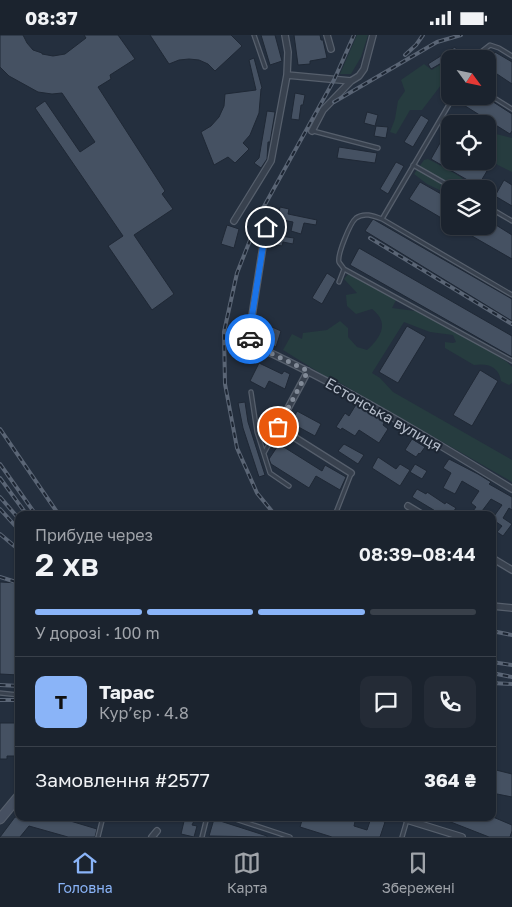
<!DOCTYPE html>
<html lang="uk">
<meta charset="utf-8">
<style>
body{margin:0;font-family:"Golos Text",sans-serif;background:#242b36;color:#f1f3f6;height:100vh;display:flex;flex-direction:column;font-size:19px;white-space:nowrap}
*{box-sizing:border-box;margin:0}
p{font-size:16px;color:#a0a4aa}
.icon{flex:none;width:28px;height:28px;fill:none;stroke:currentColor;stroke-width:2;stroke-linecap:round;stroke-linejoin:round}
.map{position:relative;flex:1;overflow:hidden}
.panel{position:absolute;left:15px;top:476px;width:481px;height:310px;display:flex;flex-direction:column;background:#1b232e;border-radius:10px;box-shadow:0 1px 4px #0004,0 0 0 1px #39404a}
.panel>*{flex:none}
.needle{width:32px;rotate:123deg}
.tools{position:absolute;left:441px;top:15px;display:grid;gap:10px}
.tools a{display:grid;place-items:center;width:55px;height:55px;border-radius:10px;background:#1b232e;box-shadow:0 1px 4px #0004,0 0 0 1px #39404a;font-size:25px}
.pin{position:absolute;display:grid;place-items:center;width:42px;height:42px;color:#fff;margin:-21px;border:2px solid #fff;border-radius:50%;box-shadow:0 1px 5px #0007}
.courier{position:absolute;display:grid;place-items:center;width:50px;height:50px;margin:-25px;border:4px solid #1a73e8;border-radius:50%;background:#fff;color:#222;box-shadow:0 1px 6px #0007}
.head em{font-style:normal;font-weight:600}
.head div{display:flex;flex-direction:column-reverse}
.head{display:flex;align-items:center;justify-content:space-between;height:85px;padding:0 20px}
h1{font-size:32px;font-weight:600;line-height:38px}
.bar{display:grid;grid-template-columns:repeat(4,1fr);gap:8px 5px;align-content:center;height:60px;padding:0 20px}
.bar i{height:6px;border-radius:4px;background:#39404a}
.bar .current{background:#8ab4f8}
.bar p{grid-column:span 4}
.line{display:flex;align-items:center;gap:12px;padding:0 20px;border-top:1px solid #39404a}
.line div{flex:1}
.round{display:grid;place-items:center;flex:none;width:52px;height:52px;border-radius:10px;background:#242b36}
.status{display:flex;justify-content:space-between;align-items:center;height:35px;padding:0 25px;background:#1b232e;direction:ltr}
.status svg{height:14px;fill:currentColor}
.tabs{display:flex;justify-content:space-around;align-items:center;height:70px;border-top:1px solid #39404a;background:#1b232e;font-size:14px;color:#a0a4aa}
.tabs a{display:grid;justify-items:center;gap:2px}
.tabs .current{color:#8ab4f8}
.map>svg:first-child{display:block}
</style>
<div class="status"><b>08:37</b><svg viewBox="0 0 49 12"><path d="M0 12V9h3v3zM5 12V6h3v6zM10 12V3h3v9zM15 12V0h3v12zM26 1h20v11H26zM47 4h2v5h-2z"/></svg></div>
<div class="map">
<svg width="512" height="802" viewBox="0 0 512 802">
<rect width="100%" height="100%" fill="#242f3e"/>
<path fill="#263c3f" d="M357,0H368L361,22L351,39H340Z
M458,18L464,19L468,24H450V42L441,50L422,75H410L396,99L390,97L395,84L398,66L405,56L401,45L424,29L432,35Z
M488,97L512,103V137L488,125Z
M428,124C439,130 468,143 472,154H450V160L427,149L414,139L424,125Z
M349,238L396,265L392,273L415,276L443,287L507,327L512,332V348L509,350L501,346C499,331 487,328 474,330L445,313V307L453,308L456,307L453,300L430,297L404,287L372,338L380,343L393,357L512,425V447L335,345L328,343L283,315L292,299L302,304L303,298L327,295L340,286L348,293V302L357,312L367,315C381,302 390,288 372,274L356,279L347,271L346,260L357,258L344,244Z"/>
<path fill="#455162" stroke="#1f2835" d="M0,0H23L27,8L33,15L42,18V19L53,21L65,19L86,3L84,0H118L135,24L110,40L111,44L98,52L165,156L162,159L173,174L134,200L174,259L152,275L108,211L123,201L35,73L45,66L80,117L95,107L62,58L52,59L38,57L9,41L0,32Z
M150,0H231L242,11L215,36L208,29L199,25L189,24L179,25L169,29Z
M261,0H275L282,26L270,30Z
M294,0H320L321,5H323L327,23L310,26V29L298,30Z
M455,12L459,18L431,34L428,29Z
M495,17L512,27V49L488,33V29Z
M254,23L262,53L261,54L259,78L250,100L243,108L249,114L235,128L228,122L214,130L201,97L211,91L219,82L224,71L225,59L256,55L249,25Z
M295,58L305,60L303,70H301L299,85L291,84Z
M467,61H484L512,79V96L510,99L462,69Z
M267,76L275,77L270,107H268L267,124L261,133L254,128L259,123Z
M367,77L378,80L375,91L364,88Z
M421,80L429,85L413,112L404,107Z
M376,91L388,92L386,103L374,101Z
M440,108L450,113V126H472L487,136L478,151L431,124Z
M339,112L377,118L375,128L337,123Z
M396,127L404,131L388,159L380,154Z
M504,145L512,150V171L495,161Z
M420,147L450,164V188L409,164Z
M280,172L289,174L288,179L317,185L316,190L304,188L301,199L291,196L293,187L278,184Z
M373,184L512,264V286L365,196Z
M488,185L512,200V224L472,201L478,191H488Z
M227,190L239,194L234,213L221,209Z
M273,200L294,203L293,209L283,207L282,211L272,209Z
M359,213L512,301V322L350,230Z
M327,238L336,244L322,269L312,263Z
M263,288L281,296L276,312L256,302Z
M407,291L426,302L398,348L379,337Z
M259,328L282,339L284,336L290,339L285,354L269,346L265,354L250,346Z
M480,335L498,346L472,391L453,380Z
M245,367L248,387L265,440L259,442L243,393L238,368Z
M357,368L386,384L383,390L388,394L379,408L359,395L355,401L342,393L341,395L336,392L345,378L349,381Z
M297,376L321,389L315,401L291,388Z
M412,404L425,412L420,419L419,418L416,422L405,415Z
M279,409L322,436L325,430L346,442L340,455L316,441L309,453L271,429L269,424Z
M344,409L364,420L358,429L338,416Z
M378,422L396,434L400,429L410,435L400,451L372,433Z
M449,424L478,439L491,447L489,449L512,462V475L509,473L503,483L512,489L503,501L497,497L502,491L492,484L502,470L491,464L479,480H470L476,472L471,468L479,456L462,446L455,459L443,453L451,438L443,433Z
M415,429L427,436L422,444L410,437Z
M417,454L426,459L427,457L445,469L446,467L456,473L451,480H442L412,462Z
M0,547L19,548V640L0,639Z
M0,688H16V701L19,702V721H7V724H0Z
M492,734L512,739V762L492,758Z
M15,782H57L97,794L95,802H68L29,791L20,802H0Z
M185,782H196L192,790L197,791L194,802L181,799Z
M303,782H328L338,786V783L341,784L342,782H356L354,791L367,795L371,783L385,787L380,802H332L300,792Z
M438,782H493L512,790V796L510,802H489Z
M214,784L267,801V802L209,801Z"/>
<g fill="none" stroke-linecap="round" stroke-linejoin="round">
<g stroke="#565f6c" stroke-width="5.5">
<path id="lane" d="M254,0L265,32
M476,24L481,17L490,10L499,13L512,21
M488,59L512,74
M313,96L378,113
M413,130L455,154
M488,172L512,186
M382,184L454,61
M339,247L344,234
M512,260L382,184C374,181 364,177 356,183C350,188 337,220 339,227C340,229 343,232 344,234L512,326
M251,357L257,397L270,438L289,451
M264,418L278,393
M335,480L351,439
M0,658L19,660
M229,782L290,802
M98,802L103,782
M202,802L207,782
M402,802L407,785"/>
</g>
<g stroke="#565f6c" stroke-width="8">
<path id="street" d="M327,0L331,14
M287,40L351,46
M312,96L323,75L351,46L359,41L364,34L373,0
M234,186L271,126L287,40L288,17L285,0
M266,192L249,300L251,307L258,312C346,353 429,403 512,454
M308,336L278,392L351,438
M408,471L423,480
M492,523L512,535
M492,571L512,573
M407,785L462,802
M152,802L157,796"/>
</g>
<g stroke="#565f6c" stroke-width="11">
<path id="secondary" d="M0,784L19,761"/>
</g>
<use href="#lane" stroke="#38414e" stroke-width="3"/>
<use href="#street" stroke="#38414e" stroke-width="5.5"/>
<use href="#secondary" stroke="#465061" stroke-width="9"/>
<g stroke="#5a6575" stroke-width="4">
<path id="rail" d="M405,20L416,10L423,0
M334,67L437,7L461,0
M370,203L512,289
M0,394L59,480
M0,429L36,480
M0,443L27,480
M0,462L19,484
M0,474L19,495
M275,480L257,458L237,413L225,349L224,297L237,238L262,175L334,45L354,0
M0,499L19,515
M0,542L19,548
M492,596L512,600
M492,627L512,630
M492,638L512,642
M492,648L512,649
M0,650L19,651
M0,665H19
M17,705H19"/>
</g>
<use href="#rail" stroke="#1d2633" stroke-width="2" stroke-dasharray="5.5" stroke-linecap="butt"/>
</g>
<g fill="none" stroke-linecap="round" stroke-linejoin="round">
<path stroke="#828b98" stroke-width="5" stroke-dasharray="0 9" d="M250,304L258,312L308,336L278,392"/>
<path stroke="#1a73e8" stroke-width="6" d="M250,304L249,300L266,192"/>
</g>
<g text-anchor="middle" dominant-baseline="central" stroke-width="4" stroke-linejoin="round" paint-order="stroke">
<g font-size="15" fill="#b4bcc9" stroke="#1d2633">
<text transform="translate(384 379) rotate(30)">Естонська вулиця</text>
</g>
</g>
</svg>
<div class="tools">
<a><svg class="needle" viewBox="-14 -14 28 28"><path d="M0-13l5 13h-10z" fill="#e53935"/><path d="M0 13l5-13h-10z" fill="#a0a4aa"/></svg></a>
<a><svg class="icon" aria-label="locate" viewBox="0 0 24 24"><circle cx="12" cy="12" r="6"/><path d="M12 2v4M12 18v4M2 12h4M18 12h4"/></svg></a>
<a><svg class="icon" aria-label="layers" viewBox="0 0 24 24"><path d="M12 4l9 5-9 5-9-5zM3 14l9 5 9-5"/></svg></a>
</div>
<div class="pin" style="left:278px;top:392px;background:#ea580c"><svg class="icon" aria-label="bag" viewBox="0 0 24 24"><path d="M5 8h14l-1 12H6zM9 8a3 3 0 0 1 6 0"/></svg></div>
<div class="pin" style="left:266px;top:192px;background:#1f2937"><svg class="icon" aria-label="home" viewBox="0 0 24 24"><path d="M3 11l9-7 9 7M6 9v11h12V9"/></svg></div>
<div class="courier" style="left:250px;top:304px"><svg class="icon" aria-label="car" viewBox="0 0 24 24"><path d="M5 17H2v-5l4-1 3-4h7l3 4 3 1v5h-3M9 17h6M6 11h13"/><circle cx="7" cy="17" r="2"/><circle cx="17" cy="17" r="2"/></svg></div>
<section class="panel">
<div class="head"><div><h1>2 хв</h1><p>Прибуде через</p></div><em>08:39–08:44</em></div>
<div class="bar"><i class="current"></i><i class="current"></i><i class="current"></i><i></i><p>У дорозі · 100 m</p></div>
<div class="line" style="height:90px"><b class="round" style="background:#8ab4f8;color:#111">Т</b><div><b>Тарас</b><p>Кур’єр · 4.8</p></div><a class="round"><svg class="icon" aria-label="chat" viewBox="0 0 24 24"><path d="M4 5h16v11H9l-5 4z"/></svg></a><a class="round"><svg class="icon" aria-label="phone" viewBox="0 0 24 24"><path d="M5 4h4l2 5-3 2q2 4 5 5l2-3 5 2v4C11 20 4 13 5 4z"/></svg></a></div>
<div class="line" style="height:65px"><div>Замовлення #2577</div><b>364 ₴</b></div>
</section>
</div>
<nav class="tabs">
<a class="current"><svg class="icon" aria-label="home" viewBox="0 0 24 24"><path d="M3 11l9-7 9 7M6 9v11h12V9"/></svg>Головна</a>
<a><svg class="icon" aria-label="map" viewBox="0 0 24 24"><path d="M3 6l6-2 6 2 6-2v14l-6 2-6-2-6 2zM9 4v14M15 6v14"/></svg>Карта</a>
<a><svg class="icon" aria-label="saved" viewBox="0 0 24 24"><path d="M7 4h10v16l-5-4-5 4z"/></svg>Збережені</a>
</nav>
